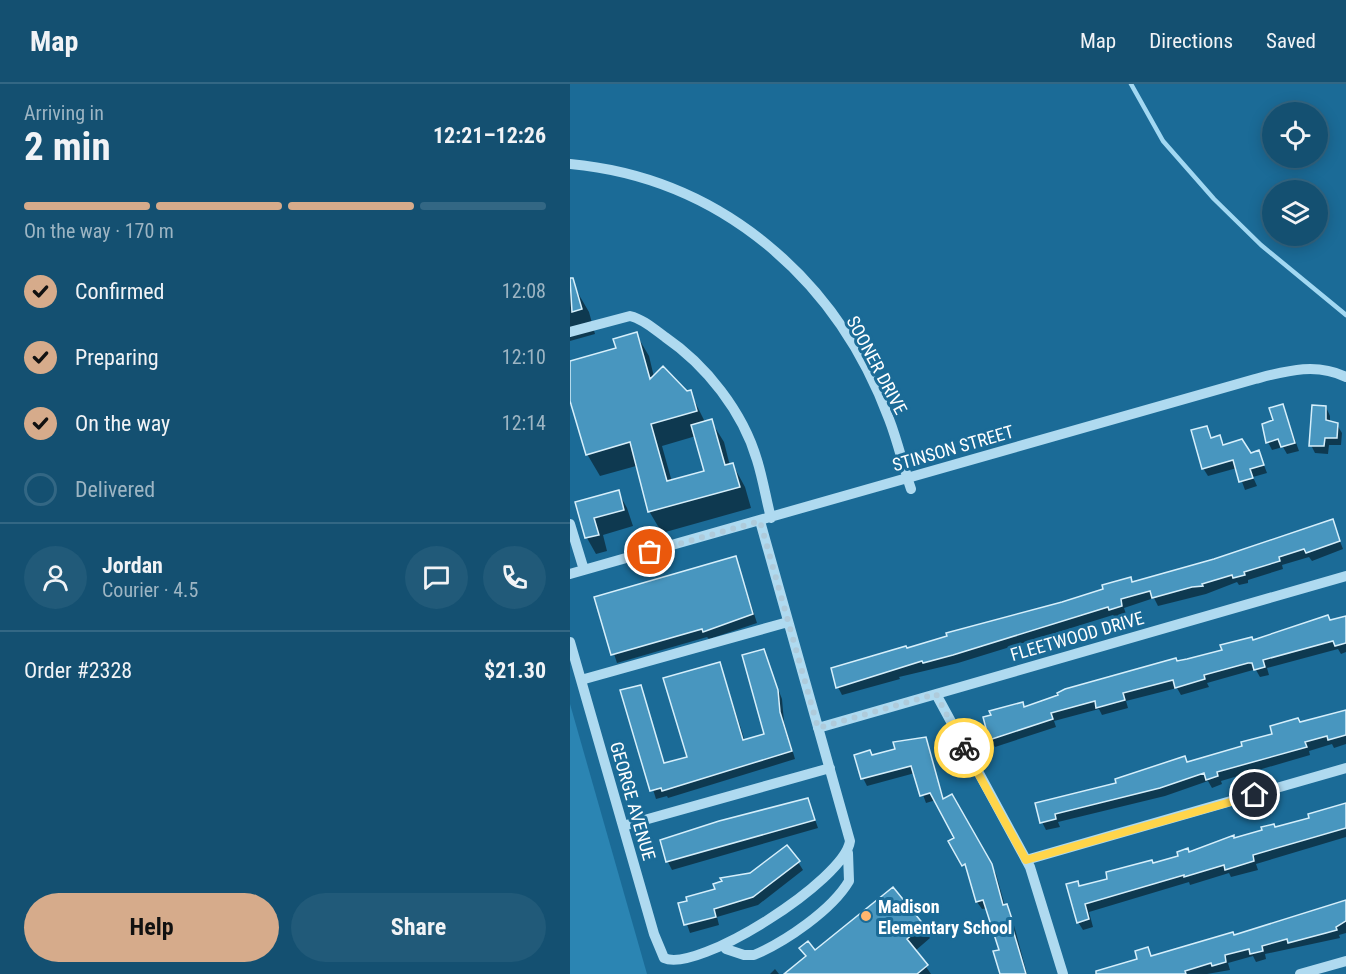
<!DOCTYPE html>
<meta charset="utf-8">
<style>
body{margin:0;font-family:"Roboto Condensed",sans-serif;background:#215a79;color:#f1f3f6;height:100vh;display:flex;flex-direction:column;font-size:22px;white-space:nowrap}
*{box-sizing:border-box;margin:0}
p{font-size:20px;color:#9db5c3}
.icon{flex:none;width:33px;height:33px;fill:none;stroke:currentColor;stroke-width:2;stroke-linecap:round;stroke-linejoin:round}
.map{position:relative;flex:1;overflow:hidden}
.drawer{display:flex;flex-direction:column;background:#145071;width:570px}
.drawer>*{flex:none}
.tools{position:absolute;left:692px;top:18px;display:grid;gap:12px}
.tools a{display:grid;place-items:center;width:66px;height:66px;border-radius:50%;background:#145071;box-shadow:0 3px 15px #0003,0 0 0 2px #336784;font-size:30px}
.pin{position:absolute;display:grid;place-items:center;width:51px;height:51px;color:#fff;margin:-26px;border:3px solid #fff;border-radius:50%;box-shadow:0 2px 6px #0007}
.courier{position:absolute;display:grid;place-items:center;width:60px;height:60px;margin:-30px;border:4px solid #ffd54a;border-radius:50%;background:#fff;color:#222;box-shadow:0 2px 8px #0007}
.overview em{font-style:normal;font-weight:700}
.overview div{display:flex;flex-direction:column-reverse}
.overview{display:flex;align-items:center;justify-content:space-between;height:102px;padding:0 24px}
h1{font-size:39px;font-weight:700;line-height:45px}
.bar{display:grid;grid-template-columns:repeat(4,1fr);gap:9px 6px;align-content:center;height:72px;padding:0 24px}
.bar i{height:8px;border-radius:4px;background:#336784}
.bar .active{background:#d6ab8b}
.bar p{grid-column:span 4}
.line{display:flex;align-items:center;gap:15px;padding:0 24px;border-top:2px solid #336784}
.line div{flex:1}
.round{display:grid;place-items:center;flex:none;width:63px;height:63px;border-radius:32px;background:#215a79}
ol{padding:0 24px;list-style:none}
li{display:flex;align-items:center;gap:18px;height:66px}
li p{margin-inline-start:auto}
li .icon{padding:6px;border-radius:50%;background:#d6ab8b;color:#111;stroke-width:4}
li:last-child{color:#9db5c3}
li i{width:33px;height:33px;border:3px solid #336784;border-radius:50%}
.action{display:flex;gap:12px;margin-top:auto;padding:12px 24px}
.action a{flex:1;height:69px;border-radius:36px;background:#d6ab8b;color:#111;font-size:24px;font-weight:700;line-height:69px;text-align:center}
.action a+a{background:#215a79;color:#f1f3f6}
header{display:flex;align-items:center;gap:36px;box-sizing:border-box;height:84px;padding:0 30px;background:#145071;border-bottom:2px solid #336784}
header strong{font-size:28px}
nav{display:flex;gap:33px;margin-inline-start:auto;font-size:21px}
main{display:flex;flex:1;min-height:0}
.map>svg:first-child{display:block}
</style>
<header>
<strong>Map</strong>
<nav><a>Map</a><a>Directions</a><a>Saved</a></nav>
</header>
<main>
<section class="drawer">
<div class="overview"><div><h1>2 min</h1><p>Arriving in</p></div><em>12:21–12:26</em></div>
<div class="bar"><i class="active"></i><i class="active"></i><i class="active"></i><i></i><p>On the way · 170 m</p></div>
<ol>
<li><svg class="icon" aria-label="check" viewBox="0 0 24 24"><path d="M5 12l5 5 9-10"/></svg>Confirmed<p>12:08</p></li>
<li><svg class="icon" aria-label="check" viewBox="0 0 24 24"><path d="M5 12l5 5 9-10"/></svg>Preparing<p>12:10</p></li>
<li><svg class="icon" aria-label="check" viewBox="0 0 24 24"><path d="M5 12l5 5 9-10"/></svg>On the way<p>12:14</p></li>
<li><i></i>Delivered</li>
</ol>
<div class="line" style="height:108px"><a class="round"><svg class="icon" aria-label="person" viewBox="0 0 24 24"><circle cx="12" cy="8" r="4"/><path d="M4 21q1-7 8-7t8 7"/></svg></a><div><b>Jordan</b><p>Courier · 4.5</p></div><a class="round"><svg class="icon" aria-label="chat" viewBox="0 0 24 24"><path d="M4 5h16v11H9l-5 4z"/></svg></a><a class="round"><svg class="icon" aria-label="phone" viewBox="0 0 24 24"><path d="M5 4h4l2 5-3 2q2 4 5 5l2-3 5 2v4C11 20 4 13 5 4z"/></svg></a></div>
<div class="line" style="height:78px"><div>Order #2328</div><b>$21.30</b></div>
<div class="action"><a>Help</a><a>Share</a></div>
</section>
<div class="map">
<svg width="776" height="890" viewBox="0 0 776 890">
<rect width="100%" height="100%" fill="#1b6b97"/>
<path fill="#2b85b3" d="M0,620L77,890H0Z"/>
<path fill="#0007" fill-rule="evenodd" d="M5,204L19,228L25,250L0,257V206Z
M66,250L79,272L84,293L117,309L120,308L135,338L141,337L154,358L160,382L163,381L175,403L181,424L92,449L79,427L66,382L30,392L17,370L3,321H0V278L47,265ZM126,352L136,388L102,398L92,362Z
M713,322L729,367L717,370L713,363L702,366L698,358Z
M756,323L760,332V339L767,341L772,349L771,361H759L758,370L745,369L741,361Z
M636,344L642,355L650,353L655,362L681,370L689,368L697,389L683,393L687,402L675,406L667,384L638,392L633,384Z
M48,408L57,424L63,442L33,451L37,467L26,470L17,454L7,419Z
M762,437L773,465L742,477L739,473L712,481L713,485L678,496V499L669,501L667,498L636,510L588,522L584,514L554,524L556,530L545,533L543,531L388,579L329,593L330,595L272,611L268,603L336,566L645,477Z
M166,474L187,539L139,555L137,553L47,579L26,514Z
M776,535V568L771,570L768,565L697,584L699,591L690,593L686,586H683L637,599L639,603L611,611L607,604L556,617L558,624L532,631L529,625L484,637L486,643L425,663L420,655L452,620L455,624L607,578Z
M193,567L212,615L214,638L225,675L98,714L97,712L86,715L52,607L70,602L95,680L118,674L150,580L175,657L196,651Z
M776,627V660L764,664L762,660L739,667L740,671L651,697L652,700L642,704L638,697L595,712L488,738L490,743L476,746L472,738L467,720L618,680L674,663L730,639Z
M355,654L374,716L381,712L426,790L435,822L441,830L457,890H431V867L417,824L412,825L407,818L399,788L380,758L386,754L366,716L356,719L345,689L297,702L293,694L302,673Z
M238,715L248,744L102,786L98,778L92,757Z
M776,720V753L686,780L688,786L661,793L659,789L620,801L619,798L519,828L523,843L513,846L508,838L510,803L741,735Z
M228,778L233,786L188,821L147,833L149,841L120,849L110,820L181,791Z
M323,805L360,854L345,867L361,890H216L236,874L231,865L245,868Z
M776,818V849L769,851L770,854L695,870L696,875L686,878L683,872L658,879L660,886L637,890L524,889L569,876L577,864L582,873L664,853Z
M205,885L209,890H200Z"/>
<g fill="none" stroke-linecap="round" stroke-linejoin="round">
<path stroke="#a2d8f2" stroke-width="4.5" d="M561,0L593,57L644,115L691,161L776,231"/>
</g>
<path fill="#4896bf" stroke="#d6effb" stroke-width="1.5" d="M0,194H3L12,225L2,228Z
M67,248L80,295L93,282L117,307L121,306L127,327L81,340L97,397L134,387L121,341L142,335L155,381L163,379L170,403L78,428L60,358L16,371L0,317V277L46,264L43,255Z
M713,320L725,359L711,363L708,355L696,359L692,340L703,336L699,324Z
M742,321L756,322V336L768,339L767,354H755L754,362H739Z
M637,342L641,354L650,351L653,361L672,355L681,369L689,366L694,381L680,385L683,394L669,398L663,376L632,385L621,346Z
M49,406L54,426L24,434L29,451L15,454L5,418Z
M763,435L770,457L736,469L734,465L709,473L710,477L674,488L675,491L663,494L662,491L632,500L633,502L622,503L582,514L580,507L551,515L552,522L539,526L538,523L383,571L353,579L352,577L266,604L261,584L336,562L337,564L377,552L376,549L492,518L533,505L532,501L561,493L562,498L644,475Z
M166,472L183,530L133,548L132,545L41,571L24,513Z
M758,531L760,536L776,532V559L765,562L763,557L693,576L695,583L684,586L682,579H678L634,591L635,595L605,604L603,596L553,609L555,616L526,624L525,617L481,629L483,635L419,656L413,633L421,631L419,627L453,618L454,623L488,611L487,609L495,605L606,574L607,577L617,575L652,566L650,561L682,553L683,556Z
M194,565L208,606L210,628L222,667L92,707L91,704L80,707L50,606L71,601L94,679L117,673L93,594L150,578L173,656L194,650L172,571Z
M776,626V651L758,656L757,652L735,658L737,663L647,688L648,692L636,696L634,689L590,704L485,730L486,735L470,739L465,719L546,699L545,695L615,672L617,678L672,662L671,658L702,650L700,642L728,634L730,638Z
M356,653L373,715L382,710L422,780L433,821L437,820L443,838L441,839L456,890H430L423,867L429,866L413,816L406,818L395,780L392,782L378,757L384,754L360,709L350,712L341,682L291,695L284,671L300,666L302,671L325,665L323,658Z
M238,714L245,736L96,778L90,756L149,737Z
M776,719V744L683,771L684,777L655,786L654,781L614,793V791L515,820L519,835L507,839L496,800L508,797L509,802L537,795L536,788L582,776L583,779L608,772L607,768L618,764L619,768L664,751V754L692,746L691,743L704,740L705,743L739,734L738,730Z
M217,761L230,777L183,813L144,825L146,833L114,841L108,819L117,817L116,813L145,805L143,800L152,797L150,794L180,789Z
M323,803L354,841L337,855L358,881L347,890H214L236,872L229,864L238,857L245,866Z
M776,816V837L766,843L767,846L756,849L718,859L717,855L692,862L693,867L680,870L679,865L655,871L656,878L642,882L641,879L615,887L616,890H526V887L567,875L565,867L578,863L581,872L663,848L664,851Z"/>
<g fill="none" stroke-linecap="round" stroke-linejoin="round">
<path stroke="#afdaf0" stroke-width="10" d="M0,80C151,94 267,195 319,335C328,358 333,382 341,405
M0,248L60,232C73,235 84,245 95,253C136,281 173,328 187,376C193,395 196,415 201,434
M0,440L14,486
M0,490L685,295C716,287 746,278 776,293
M0,558L84,850L94,874C127,890 275,796 280,757L190,437
M11,596L218,538
M366,610L460,783L493,890
M248,644L776,492
M53,742L260,684
M456,776L776,684
M156,865L174,871H184C215,858 262,826 279,797L278,769
M730,890L776,877"/>
</g>
<g fill="none" stroke-linecap="round" stroke-linejoin="round">
<path stroke="#afcbdb" stroke-width="6" stroke-dasharray="0 10.8" d="M80,468L190,437L248,644L366,610L394,664"/>
<path stroke="#ffd54a" stroke-width="8" d="M394,664L456,776L685,711"/>
</g>
<circle fill="#ffb66e" stroke="#1b6b97" stroke-width="2" cx="296" cy="832" r="6"/>
<g text-anchor="middle" dominant-baseline="central" stroke-width="6" stroke-linejoin="round" paint-order="stroke">
<g font-size="18" fill="#fff" stroke="#1b6b97">
<text transform="translate(307 281) rotate(62)">SOONER DRIVE</text>
<text transform="translate(383 364) rotate(-16)">STINSON STREET</text>
<text transform="translate(507 552) rotate(-16)">FLEETWOOD DRIVE</text>
<text transform="translate(63 717) rotate(74)">GEORGE AVENUE</text>
</g>
<g font-size="18" font-weight="bold" fill="#fff" stroke="#1b6b97" text-anchor="start">
<text x="308" y="822">Madison<tspan x="308" dy="21">Elementary School</tspan></text>
</g>
</g>
</svg>
<div class="tools">
<a><svg class="icon" aria-label="locate" viewBox="0 0 24 24"><circle cx="12" cy="12" r="6"/><path d="M12 2v4M12 18v4M2 12h4M18 12h4"/></svg></a>
<a><svg class="icon" aria-label="layers" viewBox="0 0 24 24"><path d="M12 4l9 5-9 5-9-5zM3 14l9 5 9-5"/></svg></a>
</div>
<div class="pin" style="left:80px;top:468px;background:#ea580c"><svg class="icon" aria-label="bag" viewBox="0 0 24 24"><path d="M5 8h14l-1 12H6zM9 8a3 3 0 0 1 6 0"/></svg></div>
<div class="pin" style="left:685px;top:711px;background:#1f2937"><svg class="icon" aria-label="home" viewBox="0 0 24 24"><path d="M3 11l9-7 9 7M6 9v11h12V9"/></svg></div>
<div class="courier" style="left:394px;top:664px"><svg class="icon" aria-label="bike" viewBox="0 0 24 24"><circle cx="6" cy="16" r="4"/><circle cx="18" cy="16" r="4"/><path d="M6 16l4-8h5l3 8M10 8l3 8H6M13 5h3"/></svg></div>
</div>
</main>
